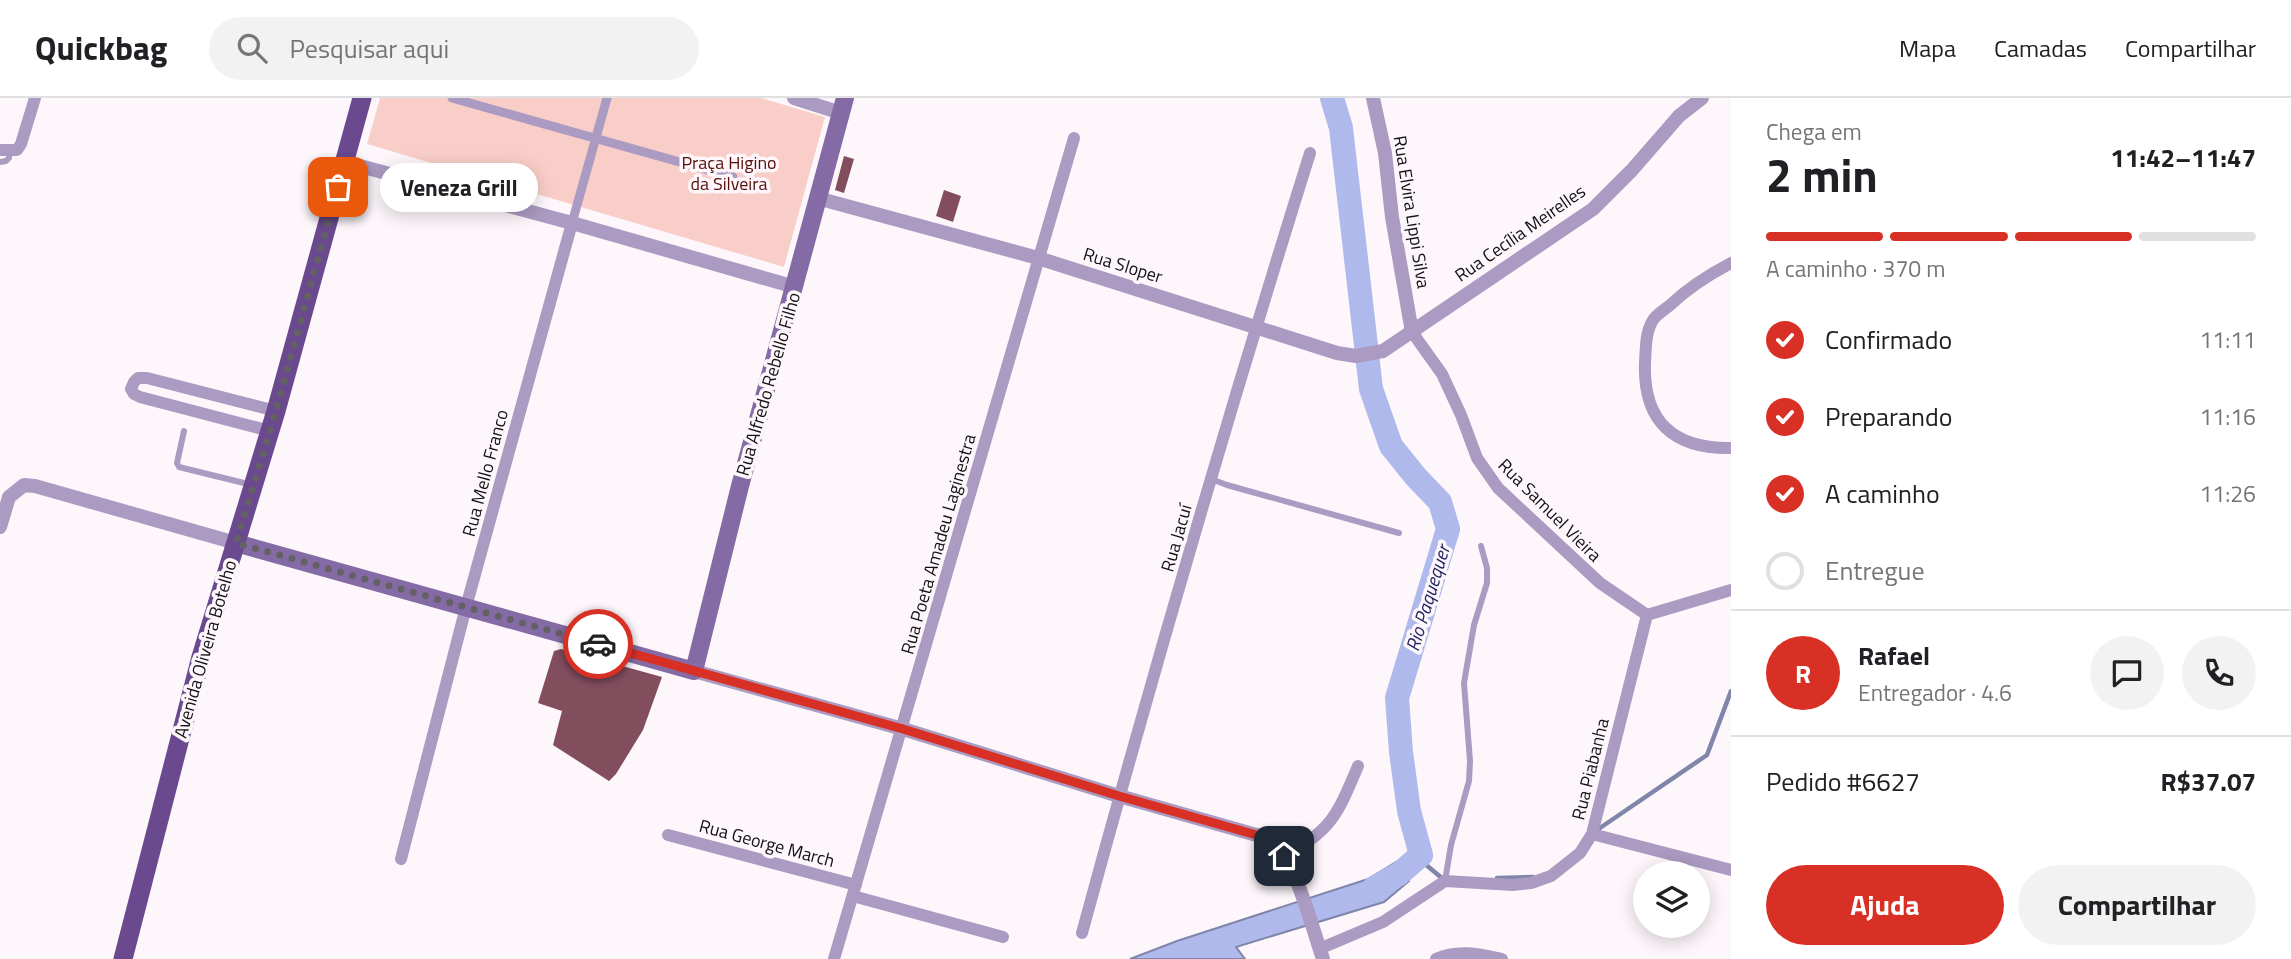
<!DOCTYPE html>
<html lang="pt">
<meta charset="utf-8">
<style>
body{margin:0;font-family:"Titillium Web",sans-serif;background:#f2f2f2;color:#202124;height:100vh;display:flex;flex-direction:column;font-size:26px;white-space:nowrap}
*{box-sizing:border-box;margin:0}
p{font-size:23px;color:#757577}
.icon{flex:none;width:38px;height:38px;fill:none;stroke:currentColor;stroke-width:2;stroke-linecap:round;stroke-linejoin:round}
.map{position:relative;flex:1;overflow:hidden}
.details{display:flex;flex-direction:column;background:#fff;width:560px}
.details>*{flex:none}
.tools{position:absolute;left:1633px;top:763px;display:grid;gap:14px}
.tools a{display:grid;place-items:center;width:77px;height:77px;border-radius:50%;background:#fff;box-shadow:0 4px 18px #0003;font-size:35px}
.pin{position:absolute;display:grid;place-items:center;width:60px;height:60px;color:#fff;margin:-30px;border-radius:14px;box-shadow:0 4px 10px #0006}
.courier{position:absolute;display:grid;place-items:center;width:70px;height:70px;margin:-35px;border:5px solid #d93025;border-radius:50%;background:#fff;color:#222;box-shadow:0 2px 9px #0007}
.bubble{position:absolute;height:49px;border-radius:24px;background:#fff;box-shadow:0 4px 18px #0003;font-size:23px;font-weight:700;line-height:49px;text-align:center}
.head em{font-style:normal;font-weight:700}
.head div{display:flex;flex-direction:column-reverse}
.head{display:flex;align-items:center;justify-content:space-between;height:119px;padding:0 35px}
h1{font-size:46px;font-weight:700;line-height:52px}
.bar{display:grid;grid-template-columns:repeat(4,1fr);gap:10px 7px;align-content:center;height:84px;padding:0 35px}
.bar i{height:9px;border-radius:5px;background:#e0e0e0}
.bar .on{background:#d93025}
.bar p{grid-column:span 4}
.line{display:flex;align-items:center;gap:18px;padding:0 35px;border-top:2px solid #e0e0e0}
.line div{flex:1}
.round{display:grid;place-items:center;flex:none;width:74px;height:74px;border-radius:37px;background:#f2f2f2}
ol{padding:0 35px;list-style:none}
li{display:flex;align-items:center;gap:21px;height:77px}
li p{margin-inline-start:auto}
li .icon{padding:7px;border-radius:50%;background:#d93025;color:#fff;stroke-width:4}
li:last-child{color:#757577}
li i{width:38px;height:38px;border:4px solid #e0e0e0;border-radius:50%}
.action{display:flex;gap:14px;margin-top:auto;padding:14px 35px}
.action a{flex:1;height:80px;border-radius:42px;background:#d93025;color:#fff;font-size:28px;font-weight:700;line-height:80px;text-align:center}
.action a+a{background:#f2f2f2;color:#202124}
header{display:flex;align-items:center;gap:42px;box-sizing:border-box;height:98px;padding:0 35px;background:#fff;border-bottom:2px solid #e0e0e0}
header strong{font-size:33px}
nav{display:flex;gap:38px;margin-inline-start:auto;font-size:24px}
.search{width:490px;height:63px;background:#f2f2f2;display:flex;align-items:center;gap:18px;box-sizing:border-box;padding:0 24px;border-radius:38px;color:#757577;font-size:26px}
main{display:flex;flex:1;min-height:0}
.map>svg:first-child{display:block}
</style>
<header>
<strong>Quickbag</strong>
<div class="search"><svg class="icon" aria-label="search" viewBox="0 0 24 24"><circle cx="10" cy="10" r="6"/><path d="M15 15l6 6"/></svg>Pesquisar aqui</div>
<nav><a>Mapa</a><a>Camadas</a><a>Compartilhar</a></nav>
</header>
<main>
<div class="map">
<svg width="1731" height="861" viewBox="0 0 1731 861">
<rect width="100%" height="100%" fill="#fdf7fc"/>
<path fill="#facec8" d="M380,0H761L825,19L784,169L367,46Z"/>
<path fill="#afb9eb" stroke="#8086aa" stroke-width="2" d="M1396,764L1409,783L1384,804L1236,849L1245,861H1130L1177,843L1368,781Z"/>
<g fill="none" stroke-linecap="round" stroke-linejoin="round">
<path stroke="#8086aa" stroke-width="4.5" d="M1597,732L1707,657L1731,593
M1421,757L1425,766L1443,781
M1497,780L1533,779"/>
<path stroke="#afb9eb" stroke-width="24" d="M1332,0L1341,30L1371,291L1391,348L1416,379L1440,404L1448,431L1397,600L1401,654L1409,713L1421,757L1399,776L1374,790"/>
</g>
<path fill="#824e5e" d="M844,58L854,61L844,95L835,92Z
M944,92L961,98L953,124L936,118Z
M561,551L662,579L643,632L616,676L609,683L553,647L562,613L538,605L554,553Z"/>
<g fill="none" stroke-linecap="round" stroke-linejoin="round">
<path stroke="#ab9ac1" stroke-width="6" d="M0,64L6,63L9,60V53
M184,333L177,365L179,369L252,387
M1211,381L1227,387L1399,435
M1445,783L1451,747L1469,683L1470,663L1464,585L1474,527L1487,485V470L1481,448"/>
<path stroke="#ab9ac1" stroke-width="9" d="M452,0L733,79
M572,125L607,0"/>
<path stroke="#ab9ac1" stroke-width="12" d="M0,52H17L21,46L35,0
M1731,165C1708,177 1688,190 1669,208C1664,212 1656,217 1653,222C1645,235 1646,251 1645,265C1643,323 1673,351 1731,350
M1412,234L1442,276L1461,317L1477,360L1498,390L1600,485L1647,517L1731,492
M270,333L140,299L134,296L131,291L134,284L138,280H147L276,313
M1592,736L1731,772
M668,737L856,787
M1284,758C1332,733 1338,715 1358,668
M401,761L466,509L572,125
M853,798L1003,839
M1082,835C1153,574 1229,314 1310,55
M1319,851L1383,824L1445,783L1513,787L1531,785L1551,778L1580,755L1592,736L1647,517
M834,861L1074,40
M1436,861C1458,851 1479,856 1502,861"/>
<path stroke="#ab9ac1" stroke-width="14" d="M794,0L841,15
M1373,0L1385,55L1392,119L1412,234
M345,64L572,125L795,189
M817,100L1038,160L1337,255L1356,258L1383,253L1593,111L1632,72L1679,18L1702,0
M0,429L9,399L24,387L35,388L236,445
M694,573L903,631L1119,698L1260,738C1269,743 1276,748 1282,755C1298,775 1314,835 1323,861"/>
<path stroke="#856ba5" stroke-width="18" d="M236,445L694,573L740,388L845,0"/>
<path stroke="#6a498f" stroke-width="19" d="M123,861L201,559L276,313L362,0"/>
</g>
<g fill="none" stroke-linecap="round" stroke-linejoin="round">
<path stroke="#646164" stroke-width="7" stroke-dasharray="0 12.6" d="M338,89L270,333L236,445L598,546"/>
<path stroke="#d93025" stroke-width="9" d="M598,546L903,631L1119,698L1260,738L1276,749L1284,758"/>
</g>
<g text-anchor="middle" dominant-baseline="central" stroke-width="7" stroke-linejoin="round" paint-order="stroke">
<g font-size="18" fill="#560f0b" stroke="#fdf7fc">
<text x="729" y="64">Praça Higino<tspan x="729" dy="21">da Silveira</tspan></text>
</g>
<g font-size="18" fill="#121012" stroke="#fdf7fc">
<text transform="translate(1412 114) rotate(81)">Rua Elvira Lippi Silva</text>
<text transform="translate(1520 135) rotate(-35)">Rua Cecília Meirelles</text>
<text transform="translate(1123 167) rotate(17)">Rua Sloper</text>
<text transform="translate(768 286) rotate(-74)">Rua Alfredo Rebello Filho</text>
<text transform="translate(485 375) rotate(-75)">Rua Mello Franco</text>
<text transform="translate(1550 412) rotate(45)">Rua Samuel Vieira</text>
<text transform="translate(1176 440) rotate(-74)">Rua Jacuí</text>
<text transform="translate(938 446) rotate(-74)">Rua Poeta Amadeu Laginestra</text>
<text transform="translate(205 551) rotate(-74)">Avenida Oliveira Botelho</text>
<text transform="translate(1590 671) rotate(-76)">Rua Piabanha</text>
<text transform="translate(767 745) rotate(15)">Rua George March</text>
</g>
<g font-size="19" font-style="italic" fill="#222560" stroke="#fdf7fc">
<text transform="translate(1427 500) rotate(-73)">Rio Paquequer</text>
</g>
</g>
</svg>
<div class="tools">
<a><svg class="icon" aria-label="layers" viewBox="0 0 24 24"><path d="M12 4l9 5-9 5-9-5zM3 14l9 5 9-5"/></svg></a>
</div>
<div class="pin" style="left:338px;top:89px;background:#ea580c"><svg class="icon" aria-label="bag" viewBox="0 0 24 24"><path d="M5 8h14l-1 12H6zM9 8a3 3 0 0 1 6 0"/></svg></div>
<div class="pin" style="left:1284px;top:758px;background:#1f2937"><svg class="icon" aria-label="home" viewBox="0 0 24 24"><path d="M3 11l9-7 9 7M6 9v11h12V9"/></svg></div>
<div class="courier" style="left:598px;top:546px"><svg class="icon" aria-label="car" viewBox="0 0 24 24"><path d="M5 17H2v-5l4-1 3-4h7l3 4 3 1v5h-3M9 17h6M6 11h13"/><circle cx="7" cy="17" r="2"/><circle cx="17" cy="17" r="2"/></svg></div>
<div class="bubble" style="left:380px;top:65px;width:158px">Veneza Grill</div>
</div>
<section class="details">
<div class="head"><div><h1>2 min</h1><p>Chega em</p></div><em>11:42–11:47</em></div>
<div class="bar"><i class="on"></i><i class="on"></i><i class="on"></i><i></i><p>A caminho · 370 m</p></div>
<ol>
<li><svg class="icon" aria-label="check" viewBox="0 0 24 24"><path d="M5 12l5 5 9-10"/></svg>Confirmado<p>11:11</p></li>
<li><svg class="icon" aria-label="check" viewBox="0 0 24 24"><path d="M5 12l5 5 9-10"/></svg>Preparando<p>11:16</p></li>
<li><svg class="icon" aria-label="check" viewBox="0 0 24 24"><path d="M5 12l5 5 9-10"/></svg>A caminho<p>11:26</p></li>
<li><i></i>Entregue</li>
</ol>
<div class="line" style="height:126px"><b class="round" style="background:#d93025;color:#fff">R</b><div><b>Rafael</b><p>Entregador · 4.6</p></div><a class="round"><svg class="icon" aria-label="chat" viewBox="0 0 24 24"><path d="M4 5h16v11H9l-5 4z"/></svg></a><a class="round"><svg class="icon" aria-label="phone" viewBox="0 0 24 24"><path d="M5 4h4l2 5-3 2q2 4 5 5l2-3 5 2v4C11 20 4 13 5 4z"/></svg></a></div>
<div class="line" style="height:91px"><div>Pedido #6627</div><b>R$37.07</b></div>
<div class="action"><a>Ajuda</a><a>Compartilhar</a></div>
</section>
</main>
